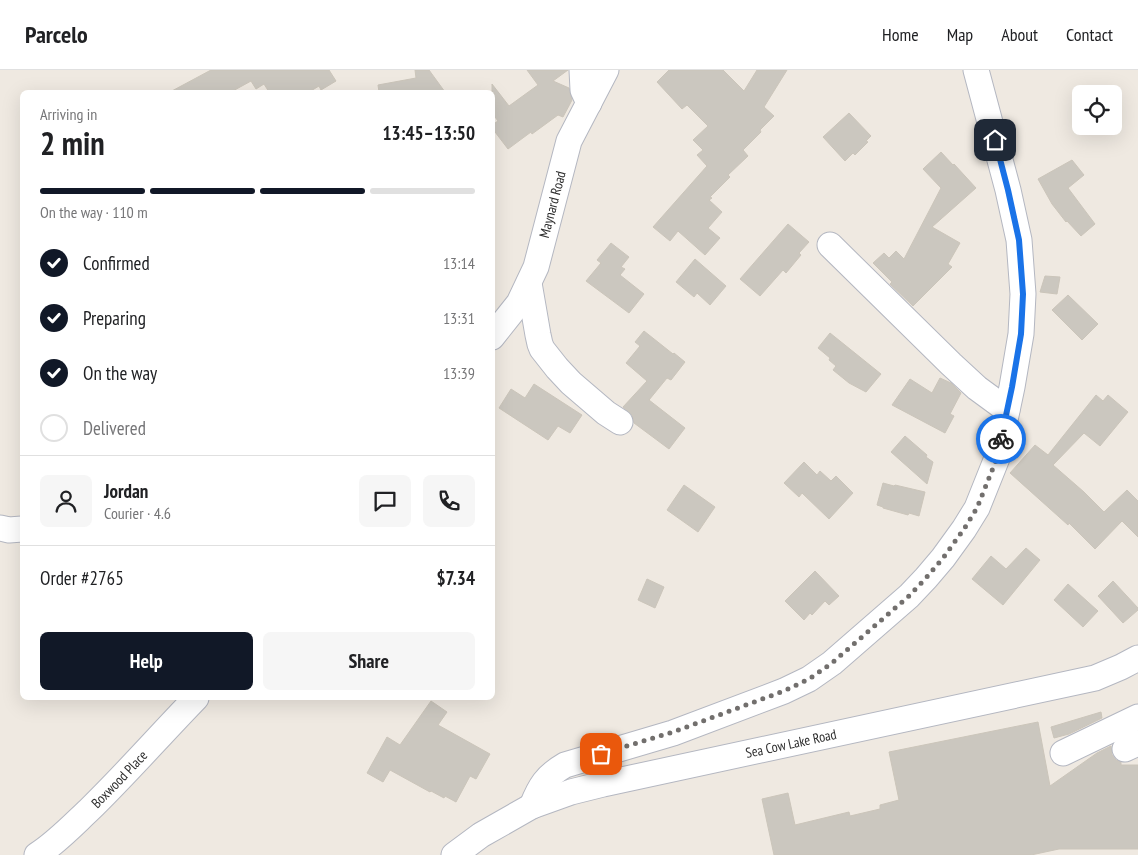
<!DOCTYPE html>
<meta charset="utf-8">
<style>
body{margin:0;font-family:"PT Sans Narrow",sans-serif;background:#f6f6f6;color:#202124;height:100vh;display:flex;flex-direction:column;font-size:19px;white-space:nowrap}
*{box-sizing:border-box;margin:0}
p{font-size:16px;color:#757577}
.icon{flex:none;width:28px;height:28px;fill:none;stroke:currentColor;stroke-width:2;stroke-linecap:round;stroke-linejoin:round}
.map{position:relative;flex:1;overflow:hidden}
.details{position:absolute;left:20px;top:20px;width:475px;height:610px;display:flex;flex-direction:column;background:#fff;border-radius:8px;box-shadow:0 5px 20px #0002}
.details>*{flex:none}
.buttons{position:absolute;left:1072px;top:15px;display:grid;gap:10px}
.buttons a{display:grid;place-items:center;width:50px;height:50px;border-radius:8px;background:#fff;box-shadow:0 5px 20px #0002;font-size:25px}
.pin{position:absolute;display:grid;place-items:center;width:42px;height:42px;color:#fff;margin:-21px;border-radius:10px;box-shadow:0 2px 8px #0006}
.courier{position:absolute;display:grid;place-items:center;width:50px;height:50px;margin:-25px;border:4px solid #1a73e8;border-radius:50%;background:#fff;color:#222;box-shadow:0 1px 6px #0007}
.head em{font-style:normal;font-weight:700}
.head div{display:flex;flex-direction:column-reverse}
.head{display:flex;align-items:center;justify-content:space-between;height:85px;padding:0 20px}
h1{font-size:32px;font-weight:700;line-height:38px}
.bar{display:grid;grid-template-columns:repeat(4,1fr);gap:8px 5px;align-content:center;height:60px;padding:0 20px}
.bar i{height:6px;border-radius:4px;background:#e0e0e0}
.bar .active{background:#111827}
.bar p{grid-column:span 4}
.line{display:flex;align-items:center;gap:12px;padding:0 20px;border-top:1px solid #e0e0e0}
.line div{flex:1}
.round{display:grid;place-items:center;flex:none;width:52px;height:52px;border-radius:8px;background:#f6f6f6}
ol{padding:0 20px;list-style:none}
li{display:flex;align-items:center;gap:15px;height:55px}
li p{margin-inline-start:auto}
li .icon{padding:5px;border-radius:50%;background:#111827;color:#fff;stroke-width:4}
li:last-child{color:#757577}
li i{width:28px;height:28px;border:2px solid #e0e0e0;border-radius:50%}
.action{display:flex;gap:10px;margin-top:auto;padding:10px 20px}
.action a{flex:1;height:58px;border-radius:8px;background:#111827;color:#fff;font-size:20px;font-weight:700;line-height:58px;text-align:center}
.action a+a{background:#f6f6f6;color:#202124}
header{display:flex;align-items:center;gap:30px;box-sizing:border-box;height:70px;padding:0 25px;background:#fff;border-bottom:1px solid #e0e0e0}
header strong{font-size:24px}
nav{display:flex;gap:28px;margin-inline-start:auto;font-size:18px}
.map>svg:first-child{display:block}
</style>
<header>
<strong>Parcelo</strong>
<nav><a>Home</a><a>Map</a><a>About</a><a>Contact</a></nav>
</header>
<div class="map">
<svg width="1138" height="785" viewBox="0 0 1138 785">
<rect width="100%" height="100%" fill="#efe9e1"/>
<path fill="#cbc7bf" stroke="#cbc5ba" d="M211,0H329L336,11L321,20L319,16L309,22H269L264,14L256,19L251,11L231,22H170Z
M415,0H429L445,22H379L378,15L416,8Z
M527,0H568L553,11L569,18L572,30L563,47L558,45L532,64L531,62L508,79L492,58V55L498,51L492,43V14L509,36L538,15Z
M669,0H723L744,21L757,0H787L764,37L774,46L760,60L761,62L743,80L748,86L728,105L730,107L710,127L712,128L709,130L722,142L708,158L720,168L705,185L678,161L670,171L653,157L707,96L697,85L703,80L693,70L708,56L687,35L682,39L657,12Z
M849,43L871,66L866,71L868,72L855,85L853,83L845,91L823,67Z
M941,82L953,95L954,94L976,118L932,157L960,173L948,194L952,197L913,236L890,214L892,212L873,193L884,183L889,188L896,181L904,189L941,118L923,99Z
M1072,90L1084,105L1068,118L1095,154L1081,166L1067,151L1066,152L1052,134L1038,109Z
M788,154L809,172L799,183L801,185L786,203L783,200L760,226L740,209Z
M611,173L629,187L621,197L625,199L620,205L644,224L629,243L586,211L601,193L597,190Z
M695,189L726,216L710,235L697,223L694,227L676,212Z
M1045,206L1060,207L1057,224L1040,222Z
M1068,225L1098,254L1082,270L1052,240Z
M644,261L673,284L674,283L685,292L671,310L667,308L649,330L685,358L669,379L634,353L632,345L623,337L647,311L626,293L640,276L635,272Z
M830,263L881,304L866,322L849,313L833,300L836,296L829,290L830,288L818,278Z
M940,308L951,313L961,323L950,344L954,346L945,363L892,335L910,309L932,323Z
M534,314L582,345L570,363L558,356L548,370L499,338L511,319L525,328Z
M1096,325L1103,331L1108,325L1128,342L1100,376L1084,363L1053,395L1084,422L1104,442L1127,420L1138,431V467L1122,451L1095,479L1069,453L1068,455L1010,403L1035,375L1048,385Z
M905,366L927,385L926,387L933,392L927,414L891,382Z
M804,392L817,405L820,401L831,411L836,406L853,423L829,449L802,423L799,427L784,413Z
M883,413L894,416L895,415L925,422L919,446L909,443L908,445L883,438V437L877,435Z
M684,415L715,437L698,462L667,440Z
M1026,478L1040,490L1003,535L972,509L991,486L1006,499Z
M815,501L839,526L829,535L825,531L812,545L810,543L804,550L785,531Z
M647,509L664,517L655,538L638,530Z
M1113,511L1138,538V540L1123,553L1098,526Z
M1068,514L1098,541L1083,557L1054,530Z
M431,631L447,642L438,655L490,684L476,709L470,706L456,732L445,726L444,728L431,721L430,722L390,700L383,712L367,703L387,667L400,675Z
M1101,642L1102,648L1069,664L1054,668L1051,657Z
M1038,652L1050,716L1097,683L1111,676L1112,685L1116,690L1121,692V695H1138V779H1059L1031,785H774L762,729L788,723L795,755L849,742L850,746L880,739V735L899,730L889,682Z"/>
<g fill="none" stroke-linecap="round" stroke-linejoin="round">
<g stroke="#b4b7c1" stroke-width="27">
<g id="minor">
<path d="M582,0L583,20L589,33"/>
<path d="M830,175L951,294L977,318L1007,340"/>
<path d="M529,213L538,265L540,274L542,279L557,298L571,313L606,343L620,352"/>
<path id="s1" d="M492,267L519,233L536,197L569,71L606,0"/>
<path d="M0,458L9,460L22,459"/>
<path d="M1125,679L1138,673"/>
<path d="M1063,683L1138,647"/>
<path d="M532,736C540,716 546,706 565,695L673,663L784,621L809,609L832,593L909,526L926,508L943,488L964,459L977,438L997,388L1012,317L1021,264L1023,224L1019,170L1008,120L976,0"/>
<path id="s2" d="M37,785C56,773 73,755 89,740C126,704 160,665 196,628"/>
<path id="s3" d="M454,785L481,765L532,736L571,722L603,714L1095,608L1121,597L1138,588"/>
</g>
</g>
<use href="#minor" stroke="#fff" stroke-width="25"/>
</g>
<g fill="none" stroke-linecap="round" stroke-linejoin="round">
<path stroke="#726f6d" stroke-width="5" stroke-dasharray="0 9" d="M601,684L673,662L784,621L809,609L832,593L909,526L926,508L943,488L964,459L977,438L997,388L1001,369"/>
<path stroke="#1a73e8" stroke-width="6" d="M995,70L1008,120L1019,170L1023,224L1021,264L1012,317L1001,369"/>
</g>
<g text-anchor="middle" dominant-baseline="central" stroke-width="5" stroke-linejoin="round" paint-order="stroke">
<g font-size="14" fill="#2e2e2e" stroke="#fff">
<text stroke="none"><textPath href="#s1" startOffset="148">Maynard Road</textPath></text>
<text stroke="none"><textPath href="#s3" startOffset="359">Sea Cow Lake Road</textPath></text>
<text stroke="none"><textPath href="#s2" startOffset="112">Boxwood Place</textPath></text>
</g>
</g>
</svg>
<div class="buttons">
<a><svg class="icon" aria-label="locate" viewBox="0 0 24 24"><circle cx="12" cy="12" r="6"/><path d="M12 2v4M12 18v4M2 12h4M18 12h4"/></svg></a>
</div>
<div class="pin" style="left:601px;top:684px;background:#ea580c"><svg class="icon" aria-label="bag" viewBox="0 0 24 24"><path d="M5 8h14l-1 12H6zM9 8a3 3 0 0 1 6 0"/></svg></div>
<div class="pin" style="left:995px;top:70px;background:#1f2937"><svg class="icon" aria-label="home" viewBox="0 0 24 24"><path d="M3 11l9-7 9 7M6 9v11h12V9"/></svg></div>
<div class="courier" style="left:1001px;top:369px"><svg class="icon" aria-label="bike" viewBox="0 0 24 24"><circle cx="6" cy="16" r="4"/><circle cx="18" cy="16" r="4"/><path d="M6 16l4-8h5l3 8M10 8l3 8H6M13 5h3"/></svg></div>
<section class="details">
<div class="head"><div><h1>2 min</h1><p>Arriving in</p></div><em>13:45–13:50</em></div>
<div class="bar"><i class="active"></i><i class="active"></i><i class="active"></i><i></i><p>On the way · 110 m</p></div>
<ol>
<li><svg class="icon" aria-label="check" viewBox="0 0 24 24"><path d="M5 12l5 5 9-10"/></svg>Confirmed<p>13:14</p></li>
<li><svg class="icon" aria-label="check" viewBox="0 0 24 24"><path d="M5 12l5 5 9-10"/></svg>Preparing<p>13:31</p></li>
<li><svg class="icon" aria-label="check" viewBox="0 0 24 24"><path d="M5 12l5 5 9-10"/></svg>On the way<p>13:39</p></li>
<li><i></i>Delivered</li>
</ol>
<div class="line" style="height:90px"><a class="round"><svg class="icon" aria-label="person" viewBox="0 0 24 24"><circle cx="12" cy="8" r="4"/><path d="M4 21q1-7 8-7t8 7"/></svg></a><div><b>Jordan</b><p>Courier · 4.6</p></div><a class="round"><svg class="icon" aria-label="chat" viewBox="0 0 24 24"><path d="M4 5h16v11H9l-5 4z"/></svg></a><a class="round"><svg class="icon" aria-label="phone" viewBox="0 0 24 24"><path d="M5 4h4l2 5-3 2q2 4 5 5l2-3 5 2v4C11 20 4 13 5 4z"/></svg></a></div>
<div class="line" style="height:65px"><div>Order #2765</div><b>$7.34</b></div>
<div class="action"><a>Help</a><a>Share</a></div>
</section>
</div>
